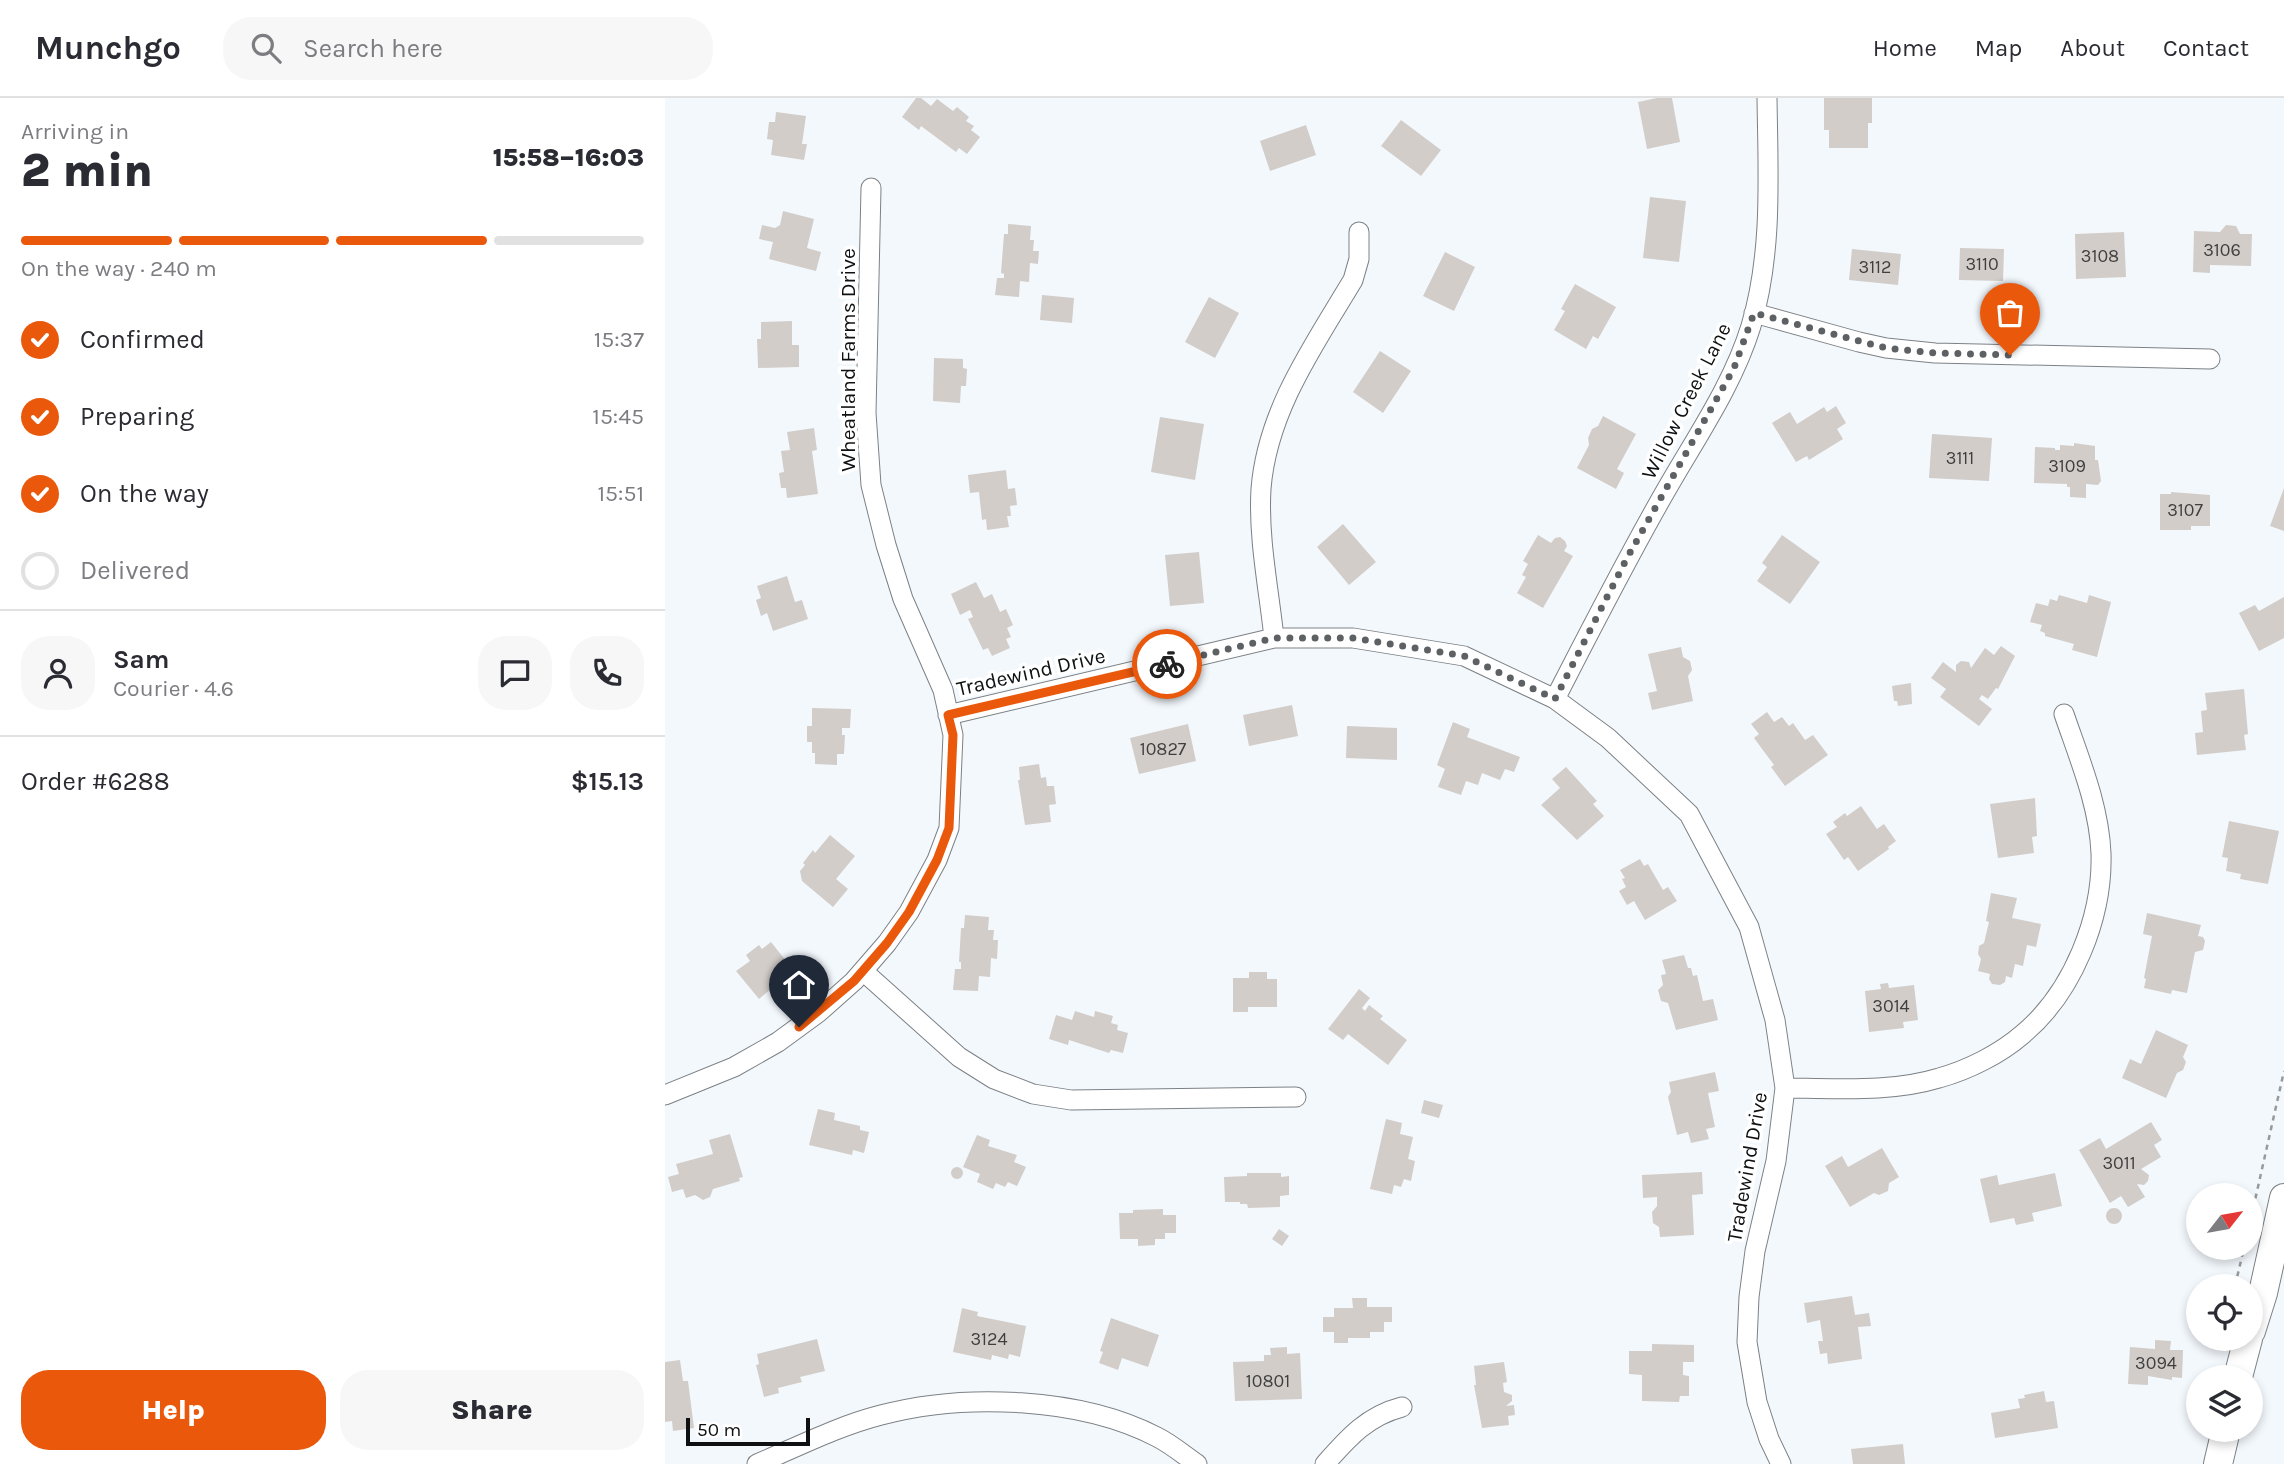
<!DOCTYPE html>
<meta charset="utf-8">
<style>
body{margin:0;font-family:Karla,sans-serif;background:#f7f7f7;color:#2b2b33;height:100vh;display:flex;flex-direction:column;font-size:26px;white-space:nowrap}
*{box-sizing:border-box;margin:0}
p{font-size:23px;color:#7c7c81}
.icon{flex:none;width:38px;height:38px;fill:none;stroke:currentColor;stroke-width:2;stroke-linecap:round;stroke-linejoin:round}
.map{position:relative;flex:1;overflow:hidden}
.panel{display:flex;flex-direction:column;background:#fff;width:665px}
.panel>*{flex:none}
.needle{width:46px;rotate:59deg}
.controls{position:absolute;left:1521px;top:1085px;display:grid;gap:14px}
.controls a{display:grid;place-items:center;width:77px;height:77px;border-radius:50%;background:#fff;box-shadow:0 4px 10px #0003;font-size:35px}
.scale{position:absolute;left:21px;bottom:18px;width:124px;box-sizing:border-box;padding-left:7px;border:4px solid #0e1011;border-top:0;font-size:19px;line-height:24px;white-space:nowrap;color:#0e1011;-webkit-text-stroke:5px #fff;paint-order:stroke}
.pin{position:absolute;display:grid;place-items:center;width:60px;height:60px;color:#fff;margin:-72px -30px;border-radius:50% 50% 50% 0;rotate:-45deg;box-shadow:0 0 7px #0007}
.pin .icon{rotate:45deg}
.courier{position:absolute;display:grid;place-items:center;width:70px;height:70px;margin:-35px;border:5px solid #ea580c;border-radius:50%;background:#fff;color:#222;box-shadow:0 2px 9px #0007}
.overview em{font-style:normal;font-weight:800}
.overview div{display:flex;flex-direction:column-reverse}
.overview{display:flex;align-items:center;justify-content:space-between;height:119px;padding:0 21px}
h1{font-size:46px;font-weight:800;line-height:52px}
.bar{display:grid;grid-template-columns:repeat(4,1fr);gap:10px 7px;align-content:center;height:84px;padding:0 21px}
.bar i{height:9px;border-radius:5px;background:#e1e1e2}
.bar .selected{background:#ea580c}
.bar p{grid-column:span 4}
.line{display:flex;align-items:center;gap:18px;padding:0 21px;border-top:2px solid #e1e1e2}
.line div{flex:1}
.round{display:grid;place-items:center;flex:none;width:74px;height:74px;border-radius:28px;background:#f7f7f7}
ol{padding:0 21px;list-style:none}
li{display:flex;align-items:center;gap:21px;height:77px}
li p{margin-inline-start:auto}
li .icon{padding:7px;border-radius:50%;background:#ea580c;color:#fff;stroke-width:4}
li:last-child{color:#7c7c81}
li i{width:38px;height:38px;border:4px solid #e1e1e2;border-radius:50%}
.button{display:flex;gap:14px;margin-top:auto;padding:14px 21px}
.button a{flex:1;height:80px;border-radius:28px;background:#ea580c;color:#fff;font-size:28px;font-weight:800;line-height:80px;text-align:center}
.button a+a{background:#f7f7f7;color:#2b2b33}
header{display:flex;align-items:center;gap:42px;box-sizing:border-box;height:98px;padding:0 35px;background:#fff;border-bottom:2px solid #e1e1e2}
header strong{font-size:33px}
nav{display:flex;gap:38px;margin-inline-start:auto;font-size:24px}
.search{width:490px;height:63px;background:#f7f7f7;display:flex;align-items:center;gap:18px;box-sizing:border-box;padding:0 24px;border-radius:28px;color:#7c7c81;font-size:26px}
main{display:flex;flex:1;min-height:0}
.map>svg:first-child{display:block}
</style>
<header>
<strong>Munchgo</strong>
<div class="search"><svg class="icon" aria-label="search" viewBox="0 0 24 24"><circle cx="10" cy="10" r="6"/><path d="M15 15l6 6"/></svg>Search here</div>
<nav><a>Home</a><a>Map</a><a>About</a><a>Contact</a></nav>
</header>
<main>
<section class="panel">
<div class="overview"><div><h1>2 min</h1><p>Arriving in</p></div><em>15:58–16:03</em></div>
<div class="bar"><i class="selected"></i><i class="selected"></i><i class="selected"></i><i></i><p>On the way · 240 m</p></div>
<ol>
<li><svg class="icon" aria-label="check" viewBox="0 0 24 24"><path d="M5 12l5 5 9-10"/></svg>Confirmed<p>15:37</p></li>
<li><svg class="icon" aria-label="check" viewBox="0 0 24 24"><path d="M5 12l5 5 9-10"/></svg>Preparing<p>15:45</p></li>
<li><svg class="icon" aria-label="check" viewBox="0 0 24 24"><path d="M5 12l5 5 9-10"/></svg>On the way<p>15:51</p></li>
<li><i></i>Delivered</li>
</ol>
<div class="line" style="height:126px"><a class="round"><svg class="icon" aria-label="person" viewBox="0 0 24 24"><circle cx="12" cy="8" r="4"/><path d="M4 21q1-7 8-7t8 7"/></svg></a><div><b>Sam</b><p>Courier · 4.6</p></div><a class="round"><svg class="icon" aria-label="chat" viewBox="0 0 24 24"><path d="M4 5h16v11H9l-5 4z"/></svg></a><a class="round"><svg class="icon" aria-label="phone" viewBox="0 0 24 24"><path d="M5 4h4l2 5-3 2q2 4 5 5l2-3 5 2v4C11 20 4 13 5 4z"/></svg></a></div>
<div class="line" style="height:91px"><div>Order #6288</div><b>$15.13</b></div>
<div class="button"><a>Help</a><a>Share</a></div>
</section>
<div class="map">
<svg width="1619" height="1366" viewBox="0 0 1619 1366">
<rect width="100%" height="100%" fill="#f3f8fd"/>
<path fill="#d2cdc9" d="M251,0H256L266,8L272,1L288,13L292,9L304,19L301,23L309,28L306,32L315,39L302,56L294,50L291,54L256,28L254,32L237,19Z
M992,0H1007L1015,44L982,51L973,4Z
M1159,0H1207V25H1203V50H1164V32H1159Z
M111,14L141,18L137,46H142L139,62L106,57L108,42L102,41L104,24H110Z
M736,22L776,52L756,78L716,48Z
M641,27L651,57L605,73L595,43Z
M985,99L1021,103L1014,164L978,160Z
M118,113L149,121L142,150L156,154L151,173L104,161L108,144L94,141L97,127L110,130L115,127Z
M343,126L366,128L365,142H369L368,153H374L373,166L365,165L364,184L355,183L354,199L330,197L332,180H339V176L336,175L339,136H343Z
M1561,127L1571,128L1575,136H1587L1586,168L1545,167V175L1528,174L1529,133L1555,134Z
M1459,134L1461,179L1411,181L1410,136Z
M1295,150L1339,151L1338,183L1294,182Z
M1187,151L1236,156L1233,187L1184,182Z
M780,154L810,169L789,213L758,198Z
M910,186L951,209L933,241L928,238L921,251L889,232L900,213L896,211Z
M377,197L409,200L407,225L375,222Z
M544,199L574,215L550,260L520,244Z
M127,223V247H134V269L93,270L92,241H96V224Z
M715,253L746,273L718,315L688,294Z
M269,260L298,261V270L302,271L301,288H296L295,305L268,303Z
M1171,308L1181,325L1172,331L1178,341L1144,362L1142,358L1131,364L1107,325L1125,314L1132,326L1159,309L1162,314Z
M938,318L971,336L952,371L959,375L951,391L912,370L924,347L923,340L927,331L933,328Z
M495,319L539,326L530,382L486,374Z
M149,330L152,352L147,353L153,396L122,400L121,390H116L114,375L119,374L116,353L125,352L122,334Z
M1267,336L1327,340L1324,383L1264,380Z
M1409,345L1430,348V362H1433L1436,383L1433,387L1421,386V400L1405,399V389H1402V386L1369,385L1370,349L1390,350V352H1395V347L1409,348Z
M341,372L343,391L350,390L352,407L345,408L346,418H342L344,429L322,432L321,421L317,422L314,394L305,395L303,377Z
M1619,390V433L1605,428Z
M1506,394L1545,397V428H1526V432H1495V396H1506Z
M678,426L711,464L684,487L652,449Z
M873,437L886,445L890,440L895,439L900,443L902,448L899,453L908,458L878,510L852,495L861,479L857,477L863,466L858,463Z
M1117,437L1155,464L1125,506L1092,483L1102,469L1097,465Z
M534,454L539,505L505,508L500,457Z
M122,478L130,504L137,502L143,521L108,533L102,515L96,518L91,502L96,500L92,488Z
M311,484L319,500L327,496L335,514L341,511L348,527L342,530L346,539L341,541L345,550L327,558L323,550L318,552L303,521L308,519L305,512L295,517L286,496Z
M1394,497L1422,505L1424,497L1446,504L1432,559L1407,552L1409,546L1380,538V535L1375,533L1377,527L1365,524L1371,505L1383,508L1385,501L1392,503Z
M1619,499V540L1594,553L1574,515L1590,507L1594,513Z
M1336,548L1350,558L1333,591L1331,590L1323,601L1317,597L1314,601L1327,611L1314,628L1275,599L1281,591L1266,580L1278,564L1291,574V567L1296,563L1304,564L1306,570L1320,550L1329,557Z
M1016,549L1018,559L1025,563L1027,572L1023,578L1028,603L987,612L983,595L992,593L983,556Z
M1246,585L1247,606L1233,608L1232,603H1229L1227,588Z
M1579,591L1583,636L1579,637L1581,652L1532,657L1530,635L1538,634L1536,613L1542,612L1540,595Z
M627,607L633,638L584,648L578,617Z
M147,610L186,611L185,630H177V637H180L179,656H172V667L150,666V655H147V644H142V628H147Z
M1102,614L1109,624L1117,619L1124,628L1128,625L1140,642L1148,637L1163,657L1120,688L1106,669L1109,667L1089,640L1094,636L1086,626Z
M788,624L805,631L802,639L855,659L849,674L840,671L835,682L817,675L813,687L801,683L796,697L773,689L780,671L772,667Z
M523,626L531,663L474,676L465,640Z
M682,628L732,630V662L681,660Z
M374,666L376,680L381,679L382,688H389L391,706L384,707L386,724L360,727L353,682H355L354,669Z
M901,669L932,703L928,706L939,718L912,742L876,707L895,690L887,681Z
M1370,700L1372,738L1367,739L1369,755L1333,760L1325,706Z
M1196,708L1212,731L1219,726L1231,743L1223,749L1224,751L1193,773L1183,759L1179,762L1161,736L1172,729L1168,724L1180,715L1182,718Z
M1564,723L1614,733L1603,786L1575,781L1576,776L1561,773L1563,760L1557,759Z
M165,737L190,758L171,781L183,791L168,809L137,783L135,773L140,767L138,765L148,752L150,755Z
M975,761L979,768L983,766L998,792L1003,789L1012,803L980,822L969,803L962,807L954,793L961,789L957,781L960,780L955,772Z
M1326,795L1352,800L1347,820L1376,826L1371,849L1362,847L1358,868L1350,866L1347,880L1341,878L1340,884L1335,887L1327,886L1324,881L1325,876L1313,873L1316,861L1313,856L1314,848L1319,845L1324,824L1321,823Z
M1482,815L1536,827L1533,838L1538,839L1540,843L1538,852L1530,854L1522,895L1507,892L1506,896L1479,890L1481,881L1479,880L1487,838L1478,836Z
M300,817L324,819L323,832H329L328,842H333L332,861L326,860L325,879L314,878L313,893L288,892L290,871H296V864H294L296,830H299Z
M106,844L125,868L104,884L108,889L94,901L71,873L85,863L81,857L94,847L97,851Z
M1019,857L1023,870H1026L1028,878L1032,877L1038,903L1048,901L1053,922L1011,932L1003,905L996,903L993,892L998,887L996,877L1001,876L997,862Z
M584,874H602V881H612V909H583V914H568V880H584Z
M1223,885L1224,890L1249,887L1253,922L1238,924L1239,930L1204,934L1200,893L1216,891L1215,886Z
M694,891L705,900L697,910L700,913L704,907L718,918L715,921L742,942L723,967L683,936L678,942L663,931Z
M410,913L429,919L430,913L448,918L446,925L453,927L452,932L463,935L458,955L446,952L444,955L404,942L403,947L384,941L391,917L407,922Z
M1491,932L1523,947L1518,959L1521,964L1518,972L1512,975L1501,1000L1457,980L1465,961L1476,966Z
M1050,974L1054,993L1043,995L1050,1029L1041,1031L1044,1041L1026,1045L1023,1034L1012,1037L1003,999L1006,994L1004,984Z
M759,1002L778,1007L774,1020L756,1015Z
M153,1011L170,1015L169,1022L195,1028V1032L204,1034L199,1055L188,1052L187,1057L144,1047Z
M721,1021L737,1025L735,1036L748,1039L743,1061L750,1063L746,1083L739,1081L736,1089L729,1087L727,1096L705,1091Z
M1486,1024L1497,1042L1489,1047L1496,1059L1476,1071L1484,1077L1483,1083L1479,1087L1472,1086L1480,1099L1463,1109L1456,1098L1445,1105L1414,1052L1435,1040L1441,1051Z
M65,1036L78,1079L74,1080L75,1083L48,1091L45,1099L38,1102L30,1097L21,1100L18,1091L7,1094L3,1079L14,1076L11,1066L48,1056L44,1042Z
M312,1037L325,1042L323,1048L352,1057L349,1064L361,1069L352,1088L343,1084L340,1089L331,1085L328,1091L312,1084L315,1076L298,1069Z
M1217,1050L1234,1079L1224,1085L1223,1093L1214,1097L1209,1095L1185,1109L1160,1068L1177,1058L1183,1069Z
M286 1075a6 6 0 1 1 12 0a6 6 0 1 1-12 0Z
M1037,1074L1038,1096L1027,1097L1029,1137L995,1139L994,1129L988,1125L987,1114L992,1108V1099L978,1100L977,1077Z
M582,1075H616V1079L624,1078V1097L615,1098V1109L583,1110L582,1106H575V1104H560L559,1079L582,1078Z
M1390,1075L1397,1108L1367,1115L1369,1123L1351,1127L1349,1120L1325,1125L1315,1081L1332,1077L1334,1087Z
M1441 1118a8 8 0 1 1 16 0a8 8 0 1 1-16 0Z
M498,1111V1117H511V1135H500V1141H490V1147L473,1148V1141H455L454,1115H468V1112Z
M614,1131L624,1138L617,1148L607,1141Z
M1187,1198L1190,1217L1204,1215L1206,1228L1193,1229L1197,1261L1163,1266L1162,1255L1155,1256L1153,1243H1158L1155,1222L1142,1225L1139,1205Z
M687,1200H702V1209H727V1224H719V1234H705V1240H683V1245H669V1234H658V1219H669V1210H688Z
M297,1210L313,1214L312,1218L361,1228L355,1259L344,1256L343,1261L327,1257L326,1262L288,1254Z
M446,1220L494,1237L483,1269L457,1260L453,1272L434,1265L438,1254L435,1253Z
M152,1241L160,1273L135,1279L137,1284L113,1290L114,1295L99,1299L91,1267L94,1266L92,1256Z
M1490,1242L1506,1243L1505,1252H1518L1517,1280L1507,1279V1282L1483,1278V1287L1463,1286L1465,1249L1490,1251Z
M987,1246L1029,1247V1264H1018V1277L1024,1278V1298H1015L1014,1304L977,1303V1277L964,1276V1253H987Z
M622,1249V1256L635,1255L637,1301L570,1303L568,1264L599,1263V1257H606L605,1250Z
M15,1262L18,1283H23L29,1330L8,1333L7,1323L0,1324V1264Z
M839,1264L842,1284L838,1285L839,1294L847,1297V1303L841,1308L849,1307L850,1317L843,1318L844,1327L817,1330L809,1287H811L809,1268Z
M1379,1293L1381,1304L1389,1303L1393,1330L1330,1340L1326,1315L1355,1310L1353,1301L1360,1300L1359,1297Z
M1238,1346L1240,1366H1188L1186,1351Z"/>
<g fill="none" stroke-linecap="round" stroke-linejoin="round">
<g stroke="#7c8185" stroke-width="21">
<path id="street" d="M1089,215L1194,244L1221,250L1270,255L1545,261
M609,540C604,492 593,440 596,391C602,313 649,247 688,182L694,161V134
M890,601C926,531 961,462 1000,394C1030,341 1068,287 1086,228C1108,154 1103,76 1102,0
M283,617L609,540H688L799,558L890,601L943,640L1024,716L1084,829L1110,922L1120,990L1111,1063L1090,1153L1084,1199L1082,1244L1092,1304L1104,1341L1116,1366
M198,873L294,959L329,981L368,996L406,1002L631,999
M1120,990C1171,990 1225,995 1274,980C1303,972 1335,956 1358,936C1408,894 1438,819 1436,755C1434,707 1414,660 1399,616
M0,997L69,969L113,944L154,914L189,883L222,845L244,814L272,762L284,730L288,637L278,592L238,501L221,447L206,387L201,315L206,90
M92,1366C132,1349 173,1328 216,1317C299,1295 415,1299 492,1339C506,1346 519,1357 532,1366
M660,1366C683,1340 702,1318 737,1309"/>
</g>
<g stroke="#7c8185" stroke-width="30">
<path id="secondary" d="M1586,1233L1598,1195L1619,1100
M1573,1279L1583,1241
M1553,1366L1561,1332"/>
</g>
<path stroke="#969a9d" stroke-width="2.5" stroke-dasharray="5 5" stroke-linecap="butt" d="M1586,1120L1619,973
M1570,1188L1579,1150"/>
<use href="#street" stroke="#fff" stroke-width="19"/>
<use href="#secondary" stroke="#fff" stroke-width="28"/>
</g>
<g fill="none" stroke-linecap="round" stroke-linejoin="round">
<path stroke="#5e6164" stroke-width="7" stroke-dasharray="0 12.6" d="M502,566L609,540H688L799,558L890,601L962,460L1069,270L1089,215L1221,250L1270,255L1345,257"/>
<path stroke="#ea580c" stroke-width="9" d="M134,929L189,883L222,845L244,814L272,762L284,730L288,637L283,617L502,566"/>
</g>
<g text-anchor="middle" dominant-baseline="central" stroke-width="7" stroke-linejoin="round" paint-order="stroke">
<g font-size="18" fill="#3f3f3f">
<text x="1557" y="152">3106</text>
<text x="1435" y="158">3108</text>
<text x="1317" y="166">3110</text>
<text x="1210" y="169">3112</text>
<text x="1295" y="360">3111</text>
<text x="1402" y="368">3109</text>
<text x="1520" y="412">3107</text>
<text x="498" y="651">10827</text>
<text x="1226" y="908">3014</text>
<text x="1454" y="1065">3011</text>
<text x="324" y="1241">3124</text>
<text x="1491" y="1265">3094</text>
<text x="603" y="1283">10801</text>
</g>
<g font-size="21" fill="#0e1011" stroke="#fff">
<text transform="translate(183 262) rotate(-90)">Wheatland Farms Drive</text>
<text transform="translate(1021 303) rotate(-63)">Willow Creek Lane</text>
<text transform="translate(366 574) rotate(-13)">Tradewind Drive</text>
<text transform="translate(1082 1069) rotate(-80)">Tradewind Drive</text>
</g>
</g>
</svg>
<div class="controls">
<a><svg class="needle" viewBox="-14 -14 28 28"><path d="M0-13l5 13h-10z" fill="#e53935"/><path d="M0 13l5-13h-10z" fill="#7c7c81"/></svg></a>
<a><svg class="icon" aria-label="locate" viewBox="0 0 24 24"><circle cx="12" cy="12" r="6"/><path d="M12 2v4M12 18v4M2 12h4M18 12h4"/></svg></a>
<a><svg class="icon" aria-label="layers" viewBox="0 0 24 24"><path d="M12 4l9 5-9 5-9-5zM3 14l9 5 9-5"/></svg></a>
</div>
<div class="scale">50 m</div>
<div class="pin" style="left:1345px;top:257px;background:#ea580c"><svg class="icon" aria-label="bag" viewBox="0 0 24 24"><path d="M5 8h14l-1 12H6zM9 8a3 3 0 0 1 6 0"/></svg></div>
<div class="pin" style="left:134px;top:929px;background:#1f2937"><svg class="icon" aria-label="home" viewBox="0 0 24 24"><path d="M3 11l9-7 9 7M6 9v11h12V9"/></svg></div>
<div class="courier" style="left:502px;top:566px"><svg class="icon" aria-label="bike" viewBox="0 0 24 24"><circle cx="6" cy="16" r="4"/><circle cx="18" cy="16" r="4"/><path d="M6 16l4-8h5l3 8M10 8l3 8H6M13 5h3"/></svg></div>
</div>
</main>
